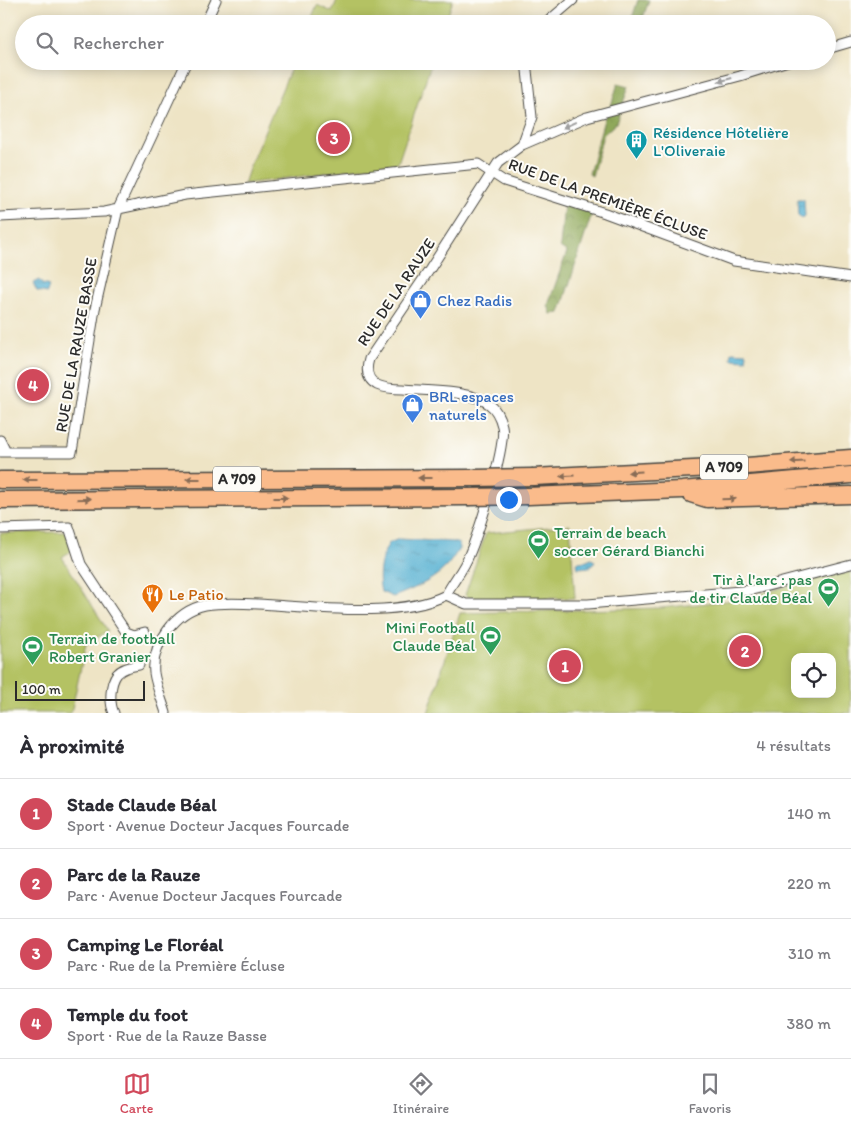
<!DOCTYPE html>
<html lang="fr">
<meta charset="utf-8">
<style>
body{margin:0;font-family:Itim,sans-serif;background:#f2f2f3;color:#2b2b33}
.controls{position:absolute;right:15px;bottom:15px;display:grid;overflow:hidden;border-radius:10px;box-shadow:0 2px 12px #0003}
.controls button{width:45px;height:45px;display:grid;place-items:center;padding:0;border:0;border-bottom:1px solid #e1e1e2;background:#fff;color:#2b2b33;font:25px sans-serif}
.scale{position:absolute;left:15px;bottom:12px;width:130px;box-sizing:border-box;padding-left:5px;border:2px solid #2b2b2b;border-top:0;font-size:14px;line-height:18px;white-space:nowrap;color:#2b2b2b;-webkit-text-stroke:4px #fdfcf7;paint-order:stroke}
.you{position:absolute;left:508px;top:499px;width:18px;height:18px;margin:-12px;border:4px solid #fff;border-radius:50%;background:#1a73e8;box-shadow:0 0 0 8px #1a73e833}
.badge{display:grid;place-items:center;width:32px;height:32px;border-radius:50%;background:#d1495b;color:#fff;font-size:16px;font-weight:700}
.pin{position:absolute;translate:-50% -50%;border:2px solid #fff;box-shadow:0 1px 5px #0006}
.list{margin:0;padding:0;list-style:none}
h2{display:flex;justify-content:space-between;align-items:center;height:65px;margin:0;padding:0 20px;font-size:21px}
h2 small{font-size:16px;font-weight:400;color:#7c7c81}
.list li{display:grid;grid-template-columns:32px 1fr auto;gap:15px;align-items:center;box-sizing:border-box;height:70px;padding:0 20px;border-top:1px solid #e1e1e2}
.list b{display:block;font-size:19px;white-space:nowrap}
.list p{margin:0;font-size:16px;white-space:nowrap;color:#7c7c81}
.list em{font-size:16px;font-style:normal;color:#7c7c81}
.icon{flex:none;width:28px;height:28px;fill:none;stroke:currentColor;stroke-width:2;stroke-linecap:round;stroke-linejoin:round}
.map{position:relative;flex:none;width:851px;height:713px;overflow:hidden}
.search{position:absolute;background:#fff;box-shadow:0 2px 12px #0003;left:15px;right:15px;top:15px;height:55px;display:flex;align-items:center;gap:12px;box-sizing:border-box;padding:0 18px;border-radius:28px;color:#7c7c81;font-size:19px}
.sheet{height:345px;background:#fff}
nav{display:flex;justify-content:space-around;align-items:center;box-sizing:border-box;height:70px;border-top:1px solid #e1e1e2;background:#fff;font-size:14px;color:#7c7c81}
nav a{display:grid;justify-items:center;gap:2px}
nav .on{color:#d1495b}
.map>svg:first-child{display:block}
</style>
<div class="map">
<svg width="851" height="713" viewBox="0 0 851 713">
<defs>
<pattern id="forest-crowns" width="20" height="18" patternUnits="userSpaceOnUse" patternTransform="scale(1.25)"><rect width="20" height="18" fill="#8fa85a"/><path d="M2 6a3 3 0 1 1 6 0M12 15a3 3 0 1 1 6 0" fill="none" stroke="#75894b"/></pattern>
<pattern id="water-ripples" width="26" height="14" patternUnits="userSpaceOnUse" patternTransform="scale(1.25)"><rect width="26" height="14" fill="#54b0d2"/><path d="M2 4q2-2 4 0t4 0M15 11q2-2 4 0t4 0" fill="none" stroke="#468fab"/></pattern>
</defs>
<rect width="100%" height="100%" fill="#fdfcf7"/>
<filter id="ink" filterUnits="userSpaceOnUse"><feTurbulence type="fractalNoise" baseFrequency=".02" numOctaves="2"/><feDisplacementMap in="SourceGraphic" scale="10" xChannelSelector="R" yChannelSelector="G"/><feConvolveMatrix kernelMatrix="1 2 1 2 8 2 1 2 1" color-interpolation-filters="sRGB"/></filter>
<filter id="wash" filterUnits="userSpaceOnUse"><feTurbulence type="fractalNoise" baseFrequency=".0096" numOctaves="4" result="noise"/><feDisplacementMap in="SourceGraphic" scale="20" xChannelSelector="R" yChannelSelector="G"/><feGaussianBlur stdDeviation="1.12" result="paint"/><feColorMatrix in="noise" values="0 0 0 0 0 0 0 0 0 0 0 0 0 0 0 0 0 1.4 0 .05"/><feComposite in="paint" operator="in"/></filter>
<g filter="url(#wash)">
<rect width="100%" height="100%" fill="#eee4c5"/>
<path fill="url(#forest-crowns)" stroke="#5d6a42" d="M638,0H649L641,24H630Z
M618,83L629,86L616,123L603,135L592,176L589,174L605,116L611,106Z
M564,204L592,213L560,313L551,314L548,305L567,252L560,247Z"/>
<path fill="#b4c264" stroke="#707648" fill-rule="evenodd" d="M337,0H453L445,24H309L317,5L332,12Z
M294,61H432L398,163L244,184L251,163Z
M570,525L575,598L474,600L465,595L486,533Z
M66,532L72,550L62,557L108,631L86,644L71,713H0V533Z
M849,572L851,573V713H428L460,613L661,608L744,599L809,580ZM795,657H832V694H795Z"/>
<path fill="url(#water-ripples)" stroke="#406e7e" d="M797,199H804L805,216L803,218L798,216Z
M39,280L42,284L49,286L47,293L37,291L33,283Z
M732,352L747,353L746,360L731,359Z
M399,539L454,542L459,544V549C455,555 450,563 445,568C431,582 411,590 393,597L381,592C377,575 380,558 389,543Z
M591,559L595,561L591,567L578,568L577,562L587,561Z"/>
</g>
<g filter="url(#ink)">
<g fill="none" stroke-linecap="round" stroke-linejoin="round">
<defs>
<path id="street" d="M205,24L216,0
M545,24L573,0
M827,49L851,42
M522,145L587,117L740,76L788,61
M0,217L104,212L185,195L478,164L504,181L605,213L734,261L851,278
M0,440L6,452H0
M6,452H72L95,309L118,209L187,61
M0,529L69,527L81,564L126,632L134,635L145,632
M446,595C453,581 464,569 469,555C478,534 507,445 502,426C500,418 496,409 489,404C470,390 427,391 403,389C395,389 384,388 377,385C366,379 366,369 369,359L430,269L498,163L522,145L532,117L526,61
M446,595L466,604H588L752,590L851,564
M114,713C109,703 110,683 117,674C122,668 132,666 139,665
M166,713C162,700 156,686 154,673C151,644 176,611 205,605C222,602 241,603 258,604C312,607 399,619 446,595"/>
<path id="highway" d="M533,477L733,467L851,458
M0,480L474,478
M691,494L707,499L851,495
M528,496L682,490L851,475
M0,500L468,497"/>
</defs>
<use href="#street" stroke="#484742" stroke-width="11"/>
<use href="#highway" stroke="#484742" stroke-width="19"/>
<use href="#street" stroke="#fff" stroke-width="9"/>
<use href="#highway" stroke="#fabb8b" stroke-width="16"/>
<defs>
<path id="highway-bridge" d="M474,478L533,477
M468,497L528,496"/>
</defs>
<use href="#highway-bridge" stroke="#484742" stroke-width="19" stroke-linecap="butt"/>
<use href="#highway-bridge" stroke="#fabb8b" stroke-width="16"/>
</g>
<defs><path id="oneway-solid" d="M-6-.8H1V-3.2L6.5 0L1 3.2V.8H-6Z" transform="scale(1.25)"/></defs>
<g fill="#a0a0a0">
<use href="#oneway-solid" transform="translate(725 80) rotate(165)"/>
<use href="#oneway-solid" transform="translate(569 125) rotate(156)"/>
</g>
<g fill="#886c56">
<use href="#oneway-solid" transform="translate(797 462) rotate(176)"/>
<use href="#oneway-solid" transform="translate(635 472) rotate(177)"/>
<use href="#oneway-solid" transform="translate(567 476) rotate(177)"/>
<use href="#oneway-solid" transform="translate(425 478) rotate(180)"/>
<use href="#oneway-solid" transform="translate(193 479) rotate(180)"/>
<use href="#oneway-solid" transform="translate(30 480) rotate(180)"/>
<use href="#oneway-solid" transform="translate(281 498)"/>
<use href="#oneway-solid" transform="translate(84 499) rotate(-1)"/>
<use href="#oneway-solid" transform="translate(729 499) rotate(-1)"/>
</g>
</g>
<defs>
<symbol id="building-pin" viewBox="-11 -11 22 30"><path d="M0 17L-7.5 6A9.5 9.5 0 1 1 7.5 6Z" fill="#0f9aa8" stroke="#fdfcf7"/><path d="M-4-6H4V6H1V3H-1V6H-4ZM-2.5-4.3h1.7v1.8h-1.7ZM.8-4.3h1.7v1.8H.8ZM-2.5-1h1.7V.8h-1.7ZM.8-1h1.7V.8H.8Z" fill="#fff"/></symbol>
<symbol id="shop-pin" viewBox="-11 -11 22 30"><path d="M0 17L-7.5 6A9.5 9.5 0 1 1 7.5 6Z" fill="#3f7fe0" stroke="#fdfcf7"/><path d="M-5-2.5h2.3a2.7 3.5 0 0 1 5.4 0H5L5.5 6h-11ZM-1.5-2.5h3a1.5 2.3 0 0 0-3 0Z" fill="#fff"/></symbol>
<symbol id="stadium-pin" viewBox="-11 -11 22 30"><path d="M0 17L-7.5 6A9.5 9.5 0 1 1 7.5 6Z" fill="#2e9e5b" stroke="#fdfcf7"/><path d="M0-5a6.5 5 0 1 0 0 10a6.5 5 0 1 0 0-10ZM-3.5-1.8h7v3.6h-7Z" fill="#fff"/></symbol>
<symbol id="restaurant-pin" viewBox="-11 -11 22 30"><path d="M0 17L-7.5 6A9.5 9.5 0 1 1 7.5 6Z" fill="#e8710a" stroke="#fdfcf7"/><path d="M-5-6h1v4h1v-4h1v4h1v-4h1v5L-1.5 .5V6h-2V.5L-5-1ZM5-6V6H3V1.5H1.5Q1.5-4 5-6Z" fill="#fff"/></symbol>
</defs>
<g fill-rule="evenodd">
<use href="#building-pin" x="624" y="128" width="25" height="34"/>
<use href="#shop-pin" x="408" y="288" width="25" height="34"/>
<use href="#shop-pin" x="400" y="392" width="25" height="34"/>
<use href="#stadium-pin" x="526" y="528" width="25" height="34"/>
<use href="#stadium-pin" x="816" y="576" width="25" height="34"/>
<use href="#restaurant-pin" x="140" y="582" width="25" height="34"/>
<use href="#stadium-pin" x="478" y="624" width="25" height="34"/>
<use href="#stadium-pin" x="20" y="634" width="25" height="34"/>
</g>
<g text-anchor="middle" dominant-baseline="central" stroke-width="4" stroke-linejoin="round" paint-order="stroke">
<g fill="#fdfcf7" stroke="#6a6a68" stroke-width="1">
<rect x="700" y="454.5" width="48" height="25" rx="4"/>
<rect x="213" y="466.5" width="48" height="25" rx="4"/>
</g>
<g font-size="15" font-weight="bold" fill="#2b2b2b">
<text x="724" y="467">A 709</text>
<text x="237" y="479">A 709</text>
</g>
<g font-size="16" fill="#0d838f" stroke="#fdfcf7" text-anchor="start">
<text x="653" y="132">Résidence Hôtelière<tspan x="653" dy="18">L'Oliveraie</tspan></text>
</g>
<g font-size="16" fill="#2b2b2b" stroke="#fdfcf7">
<text transform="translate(608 199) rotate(20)">RUE DE LA PREMIÈRE ÉCLUSE</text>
<text transform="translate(396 292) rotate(-56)">RUE DE LA RAUZE</text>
<text transform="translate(76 345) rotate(-80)">RUE DE LA RAUZE BASSE</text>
</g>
<g font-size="16" fill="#366cbe" stroke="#fdfcf7" text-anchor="start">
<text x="437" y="300">Chez Radis</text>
<text x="429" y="396">BRL espaces<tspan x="429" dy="18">naturels</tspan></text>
</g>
<g font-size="16" fill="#27864d" stroke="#fdfcf7" text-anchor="start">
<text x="554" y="532">Terrain de beach<tspan x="554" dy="18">soccer Gérard Bianchi</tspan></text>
<text x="812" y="579" text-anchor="end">Tir à l'arc : pas<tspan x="812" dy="18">de tir Claude Béal</tspan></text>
<text x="475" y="627" text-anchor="end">Mini Football<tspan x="475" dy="18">Claude Béal</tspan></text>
<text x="49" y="638">Terrain de football<tspan x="49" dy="18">Robert Granier</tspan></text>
</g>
<g font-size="16" fill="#c56008" stroke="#fdfcf7" text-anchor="start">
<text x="169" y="594">Le Patio</text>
</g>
</g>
</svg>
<div class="controls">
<button><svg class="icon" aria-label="locate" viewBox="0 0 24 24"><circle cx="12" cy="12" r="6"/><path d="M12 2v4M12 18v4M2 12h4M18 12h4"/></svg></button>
</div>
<div class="scale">100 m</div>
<div class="you"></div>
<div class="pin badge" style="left:565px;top:666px">1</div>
<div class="pin badge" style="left:745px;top:651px">2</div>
<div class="pin badge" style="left:334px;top:138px">3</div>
<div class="pin badge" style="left:33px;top:385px">4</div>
<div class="search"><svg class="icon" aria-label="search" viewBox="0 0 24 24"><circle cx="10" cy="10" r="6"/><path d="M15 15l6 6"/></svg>Rechercher</div>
</div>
<section class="sheet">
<h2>À proximité<small>4 résultats</small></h2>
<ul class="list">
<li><span class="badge">1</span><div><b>Stade Claude Béal</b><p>Sport · Avenue Docteur Jacques Fourcade</p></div><em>140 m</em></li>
<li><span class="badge">2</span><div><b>Parc de la Rauze</b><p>Parc · Avenue Docteur Jacques Fourcade</p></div><em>220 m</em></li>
<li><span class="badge">3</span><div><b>Camping Le Floréal</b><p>Parc · Rue de la Première Écluse</p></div><em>310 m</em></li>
<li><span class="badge">4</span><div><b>Temple du foot</b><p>Sport · Rue de la Rauze Basse</p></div><em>380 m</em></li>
</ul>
</section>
<nav>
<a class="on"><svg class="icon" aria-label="map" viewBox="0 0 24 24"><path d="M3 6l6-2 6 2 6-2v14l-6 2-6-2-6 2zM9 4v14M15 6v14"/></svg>Carte</a>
<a><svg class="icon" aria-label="directions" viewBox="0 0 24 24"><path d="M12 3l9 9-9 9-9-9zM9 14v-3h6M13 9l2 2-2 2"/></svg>Itinéraire</a>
<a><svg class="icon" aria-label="saved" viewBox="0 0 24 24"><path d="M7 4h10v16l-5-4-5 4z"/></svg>Favoris</a>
</nav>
